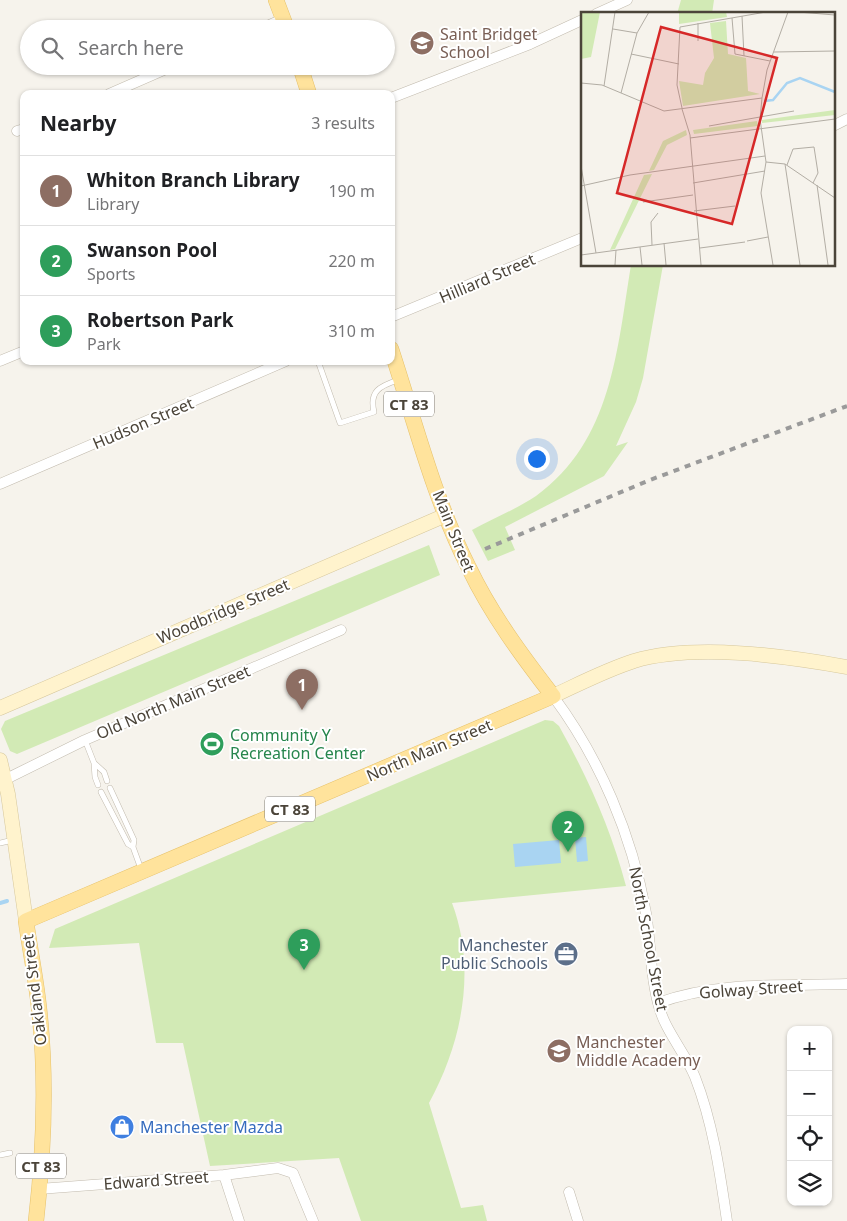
<!DOCTYPE html>
<meta charset="utf-8">
<style>
body{margin:0;font-family:"Noto Sans",sans-serif;background:#f6f6f6;color:#202124}
.controls{position:absolute;right:15px;bottom:15px;display:grid;overflow:hidden;border-radius:10px;box-shadow:0 1px 4px #0004}
.controls button{width:45px;height:45px;display:grid;place-items:center;padding:0;border:0;border-bottom:1px solid #e0e0e0;background:#fff;color:#202124;font:25px sans-serif}
.you{position:absolute;left:536px;top:458px;width:18px;height:18px;margin:-12px;border:4px solid #fff;border-radius:50%;background:#1a73e8;box-shadow:0 0 0 8px #1a73e833}
.badge{display:grid;place-items:center;width:32px;height:32px;border-radius:50%;background:#0b8043;color:#fff;font-size:16px;font-weight:700}
.pin{position:absolute;translate:-50% -41px;filter:drop-shadow(0 1px 2px #0008)}
.pin::after{content:'';position:absolute;top:26px;width:18px;height:15px;background:inherit;clip-path:polygon(0 0,100% 0,50% 100%)}
.list{margin:0;padding:0;list-style:none}
h2{display:flex;justify-content:space-between;align-items:center;height:65px;margin:0;padding:0 20px;font-size:21px}
h2 small{font-size:16px;font-weight:400;color:#757577}
.list li{display:grid;grid-template-columns:32px 1fr auto;gap:15px;align-items:center;box-sizing:border-box;height:70px;padding:0 20px;border-top:1px solid #e0e0e0}
.list b{display:block;font-size:19px;white-space:nowrap}
.list p{margin:0;font-size:16px;white-space:nowrap;color:#757577}
.list em{font-size:16px;font-style:normal;color:#757577}
.icon{flex:none;width:28px;height:28px;fill:none;stroke:currentColor;stroke-width:2;stroke-linecap:round;stroke-linejoin:round}
.map{position:relative;flex:none;width:847px;height:1221px;overflow:hidden}
.search{position:absolute;background:#fff;box-shadow:0 1px 4px #0004;left:20px;top:20px;width:375px;height:55px;display:flex;align-items:center;gap:12px;box-sizing:border-box;padding:0 18px;border-radius:28px;color:#757577;font-size:19px}
.panel{position:absolute;background:#fff;box-shadow:0 1px 4px #0004;left:20px;top:90px;width:375px;height:275px;border-radius:10px}
.map>svg:first-child{display:block}
</style>
<div class="map">
<svg width="847" height="1221" viewBox="0 0 847 1221">
<rect width="100%" height="100%" fill="#f6f3ec"/>
<path fill="#d2eab5" d="M681,0H714L712,14H677Z
M631,265H663L643,378L636,402L616,446L628,442L604,476L505,527L515,550L488,561L472,530C493,519 516,509 536,496C612,441 617,350 631,265Z
M429,545L440,575L17,754L10,751L1,729L5,721Z
M545,720L553,721L559,726C588,778 611,829 626,886L452,903C477,969 462,1043 429,1103L461,1208L483,1205L487,1221H361L339,1158L210,1166L183,1043H156L139,943L49,948L55,929Z"/>
<path fill="#a9d4f2" d="M586,837L588,861L577,862L575,838Z
M559,840L561,863L515,867L513,844Z"/>
<g fill="none" stroke-linecap="round" stroke-linejoin="round">
<path stroke="#a9d4f2" stroke-width="4" d="M0,903L7,901"/>
<defs>
<path id="lane" d="M318,361L340,423L374,412C369,391 380,386 398,380
M85,740L94,763L95,777L98,785
M94,763L104,772L107,781
M110,788L134,840L133,847L141,869
M101,792L128,844L133,847
M0,843L13,840
M0,1155L10,1153"/>
<path id="street" d="M596,14L627,0
M260,29L283,19
M109,94L173,66
M391,98L530,44L582,20
M833,126L847,119
M17,131L24,129
M391,317L582,238
M0,361L24,351
M0,484L286,361
M553,696C600,759 632,835 646,913C651,943 650,974 658,1003C664,1030 685,1052 695,1077C713,1123 720,1173 727,1221
M0,782L85,740L341,630
M658,1003C717,981 784,986 847,984
M224,1175L239,1221
M39,1189L224,1175L278,1168L293,1173L313,1221
M569,1192L578,1221"/>
<path id="secondary" d="M553,696C579,684 606,670 634,661C695,643 785,656 847,667
M0,708L446,515
M0,760L8,794L26,921"/>
<path id="primary" d="M276,0L287,29
M300,66L309,94
M36,1221C44,1151 47,1078 39,1008C36,979 30,950 26,921L553,696C522,656 491,614 469,568C434,499 415,422 391,349"/>
</defs>
<use href="#lane" stroke="#c2bbae" stroke-width="6"/>
<use href="#street" stroke="#c2bbae" stroke-width="11"/>
<use href="#secondary" stroke="#d6c79b" stroke-width="15"/>
<use href="#primary" stroke="#e6c16a" stroke-width="16"/>
<use href="#lane" stroke="#fff" stroke-width="5"/>
<use href="#street" stroke="#fff" stroke-width="10"/>
<use href="#secondary" stroke="#fff3cd" stroke-width="14"/>
<use href="#primary" stroke="#ffe39c" stroke-width="15"/>
<path stroke="#9a9a9a" stroke-width="4" stroke-dasharray="6 6" stroke-linecap="butt" d="M485,549L650,480L847,406"/>
</g>
<defs>
<symbol id="school-disc" viewBox="-11 -11 22 22"><circle r="9.5" fill="#8d6e63" stroke="#fff"/><path d="M0-5L7-2L0 1L-7-2ZM-4 1L0 2.5L4 1V4Q0 6-4 4Z" fill="#fff"/></symbol>
<symbol id="stadium-disc" viewBox="-11 -11 22 22"><circle r="9.5" fill="#2e9e5b" stroke="#fff"/><path d="M0-5a6.5 5 0 1 0 0 10a6.5 5 0 1 0 0-10ZM-3.5-1.8h7v3.6h-7Z" fill="#fff"/></symbol>
<symbol id="office-disc" viewBox="-11 -11 22 22"><circle r="9.5" fill="#5c6f8a" stroke="#fff"/><path d="M-6-3h4V-5.5h4V-3h4V5H-6ZM-1-4.5V-3h2v-1.5ZM-6 0V1H6V0Z" fill="#fff"/></symbol>
<symbol id="shop-disc" viewBox="-11 -11 22 22"><circle r="9.5" fill="#3f7fe0" stroke="#fff"/><path d="M-5-2.5h2.3a2.7 3.5 0 0 1 5.4 0H5L5.5 6h-11ZM-1.5-2.5h3a1.5 2.3 0 0 0-3 0Z" fill="#fff"/></symbol>
</defs>
<g fill-rule="evenodd">
<use href="#school-disc" x="408" y="29" width="28" height="28"/>
<use href="#stadium-disc" x="198" y="730" width="28" height="28"/>
<use href="#office-disc" x="552" y="940" width="28" height="28"/>
<use href="#school-disc" x="545" y="1037" width="28" height="28"/>
<use href="#shop-disc" x="108" y="1113" width="28" height="28"/>
</g>
<g text-anchor="middle" dominant-baseline="central" stroke-width="4" stroke-linejoin="round" paint-order="stroke">
<g fill="#fff" stroke="#817c74" stroke-width="1">
<rect x="384" y="391.5" width="50" height="25" rx="4"/>
<rect x="265" y="796.5" width="50" height="25" rx="4"/>
<rect x="16" y="1153.5" width="50" height="25" rx="4"/>
</g>
<g font-size="15" font-weight="bold" fill="#4b4439">
<text x="409" y="404">CT 83</text>
<text x="290" y="809">CT 83</text>
<text x="41" y="1166">CT 83</text>
</g>
<g font-size="16" fill="#785e54" stroke="#fff" text-anchor="start">
<text x="440" y="34">Saint Bridget<tspan x="440" dy="18">School</tspan></text>
<text x="576" y="1042">Manchester<tspan x="576" dy="18">Middle Academy</tspan></text>
</g>
<g font-size="16" fill="#4b4439" stroke="#fff">
<text transform="translate(487 278) rotate(-23)">Hilliard Street</text>
<text transform="translate(143 423) rotate(-23)">Hudson Street</text>
<text transform="translate(454 531) rotate(68)">Main Street</text>
<text transform="translate(223 611) rotate(-23)">Woodbridge Street</text>
<text transform="translate(173 702) rotate(-23)">Old North Main Street</text>
<text transform="translate(429 750) rotate(-23)">North Main Street</text>
<text transform="translate(649 939) rotate(79)">North School Street</text>
<text transform="translate(751 989) rotate(-4)">Golway Street</text>
<text transform="translate(34 990) rotate(-97)">Oakland Street</text>
<text transform="translate(156 1180) rotate(-4)">Edward Street</text>
</g>
<g font-size="16" fill="#27864d" stroke="#fff" text-anchor="start">
<text x="230" y="735">Community Y<tspan x="230" dy="18">Recreation Center</tspan></text>
</g>
<g font-size="16" fill="#4e5e75" stroke="#fff" text-anchor="end">
<text x="548" y="945">Manchester<tspan x="548" dy="18">Public Schools</tspan></text>
</g>
<g font-size="16" fill="#366cbe" stroke="#fff" text-anchor="start">
<text x="140" y="1127">Manchester Mazda</text>
</g>
</g>
<g transform="translate(581 12)">
<rect width="254" height="254" fill="#f6f3ec"/>
<path d="M0,0H19L10,45L0,47ZM98,0H145L146,5L98,12ZM145,9L147,42L165,46L167,79L179,82L102,94L98,69L122,73L124,61L133,46L129,11ZM254,98V103L181,111V108ZM176,109L177,114L113,122L112,118ZM105,118L106,123L86,133L73,158L68,159L82,129ZM71,162L34,237L29,238L63,163Z" fill="#d2eab5"/>
<path fill="none" stroke="#a9d4f2" stroke-width="2.5" d="M183,89L192,88L206,71L219,66L254,80"/>
<path fill="none" stroke="#b2ada4" stroke-width="1" d="M217,0L254,3M161,4L163,44M151,6L154,42L189,49M117,11V29M32,17L56,21M193,40L254,39M50,42L98,52M0,71L21,73L83,99L181,86L186,58L207,0M23,74L34,0M40,81L56,21L68,0M181,86L179,107L185,150L180,181L192,253M101,96L96,73L99,15L185,0M101,97L109,123L120,253M128,114L213,99M109,126L254,107M185,150L204,152L254,186M204,152L219,253M206,153L212,137L233,135L237,161L232,171M0,154L15,241M112,171L184,159M236,173L247,253M0,174L49,163L184,144M62,190L112,183M113,199L154,194M166,229L187,225M83,231L85,253M71,233L70,210L77,201M59,235L61,253M119,236L164,230M0,243L117,227M34,253L35,238"/>
<path fill="#d62828" fill-opacity="0.15" stroke="#d62828" stroke-width="2.5" d="M80,15L196,46L151,212L36,181Z"/>
<rect width="254" height="254" fill="none" stroke="#4b4439" stroke-width="2.5"/>
</g>
</svg>
<div class="controls">
<button>+</button>
<button>−</button>
<button><svg class="icon" aria-label="locate" viewBox="0 0 24 24"><circle cx="12" cy="12" r="6"/><path d="M12 2v4M12 18v4M2 12h4M18 12h4"/></svg></button>
<button><svg class="icon" aria-label="layers" viewBox="0 0 24 24"><path d="M12 4l9 5-9 5-9-5zM3 14l9 5 9-5"/></svg></button>
</div>
<div class="you"></div>
<div class="pin badge" style="left:302px;top:710px;background:#8d6e63">1</div>
<div class="pin badge" style="left:568px;top:852px;background:#2e9e5b">2</div>
<div class="pin badge" style="left:304px;top:970px;background:#2e9e5b">3</div>
<div class="search"><svg class="icon" aria-label="search" viewBox="0 0 24 24"><circle cx="10" cy="10" r="6"/><path d="M15 15l6 6"/></svg>Search here</div>
<section class="panel">
<h2>Nearby<small>3 results</small></h2>
<ul class="list">
<li><span class="badge" style="background:#8d6e63">1</span><div><b>Whiton Branch Library</b><p>Library</p></div><em>190 m</em></li>
<li><span class="badge" style="background:#2e9e5b">2</span><div><b>Swanson Pool</b><p>Sports</p></div><em>220 m</em></li>
<li><span class="badge" style="background:#2e9e5b">3</span><div><b>Robertson Park</b><p>Park</p></div><em>310 m</em></li>
</ul>
</section>
</div>
